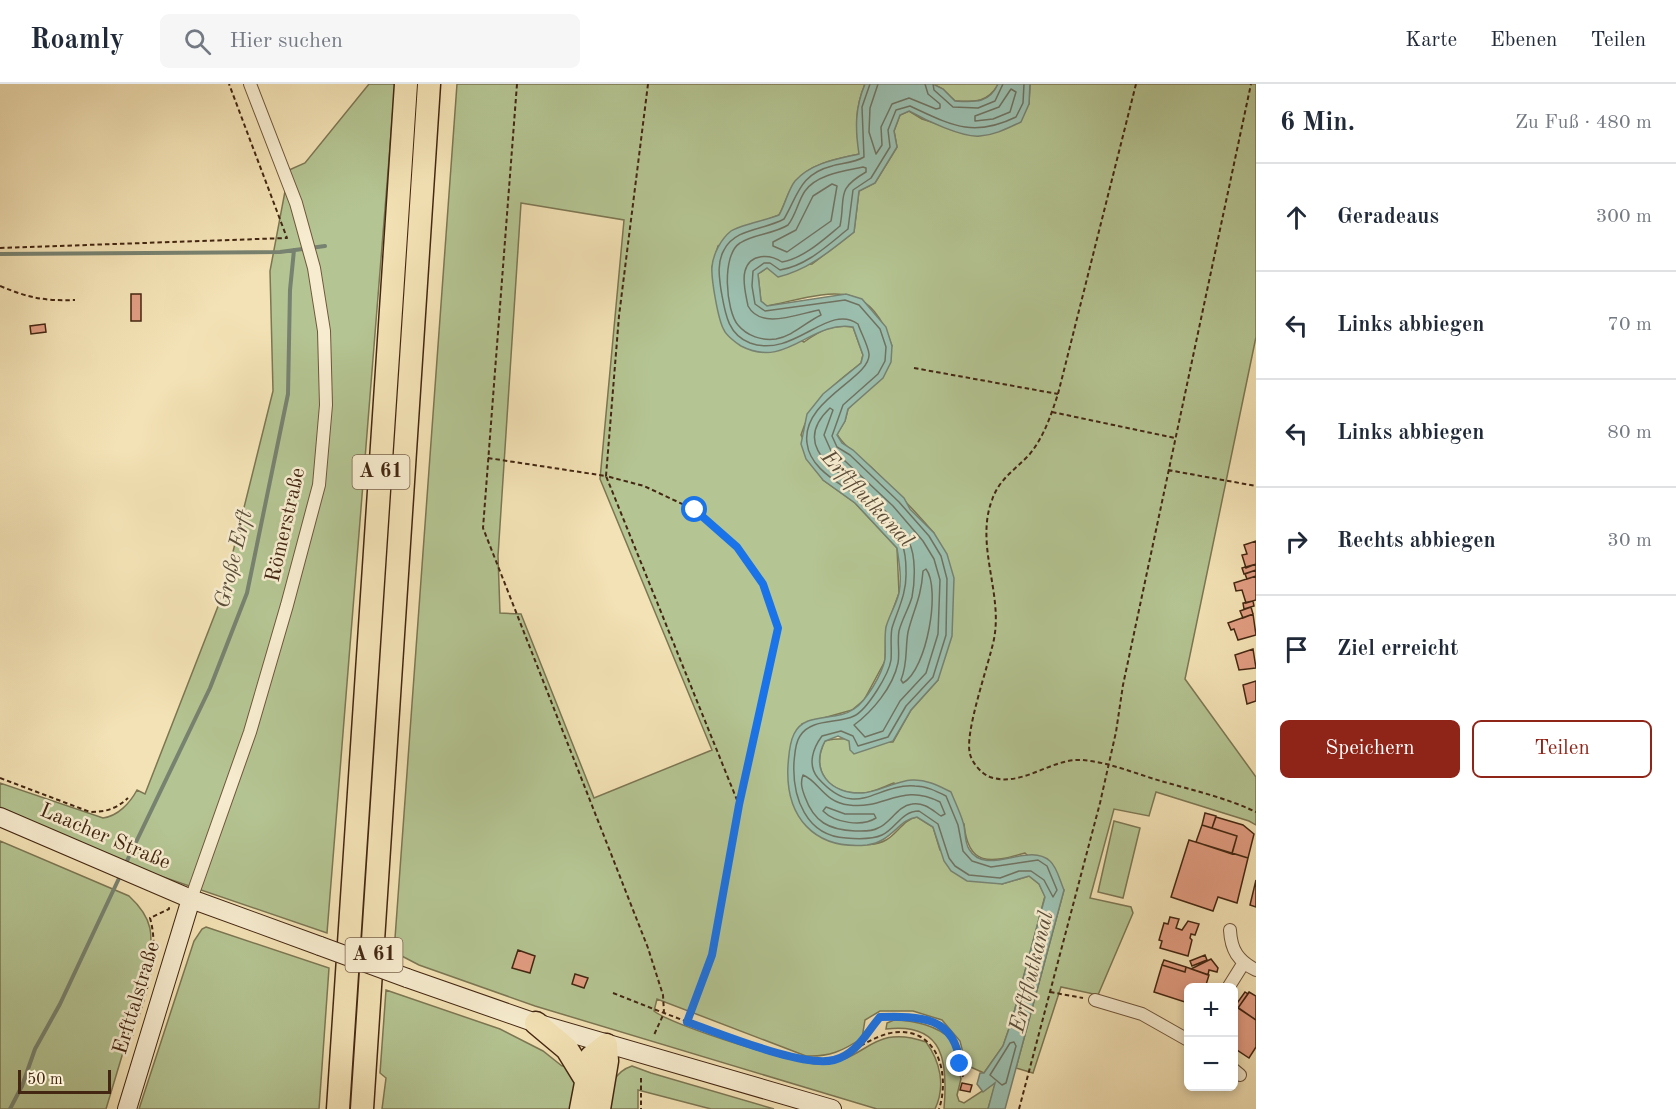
<!DOCTYPE html>
<html lang="de">
<meta charset="utf-8">
<style>
body{margin:0;font-family:"Old Standard TT",serif;background:#f6f6f7;color:#1f2937}
.controls{position:absolute;right:18px;bottom:18px;display:grid;overflow:hidden;border-radius:9px;box-shadow:0 3px 9px #0003}
.controls button{width:54px;height:54px;display:grid;place-items:center;padding:0;border:0;border-bottom:2px solid #e0e1e3;background:#fff;color:#1f2937;font:30px sans-serif}
.scale{position:absolute;left:18px;bottom:15px;width:93px;box-sizing:border-box;padding-left:6px;border:3px solid #442712;border-top:0;font-size:16px;line-height:21px;white-space:nowrap;color:#442712;-webkit-text-stroke:4px #f7eccf;paint-order:stroke}
.stop{position:absolute;width:18px;height:18px;margin:-14px;border:4px solid #1a73e8;border-radius:50%;background:#fff}
.stop.end{background:#1a73e8;border-color:#fff;box-shadow:0 2px 6px #0008}
.list{margin:0;padding:0;list-style:none}
h2{display:flex;justify-content:space-between;align-items:center;height:78px;margin:0;padding:0 24px;font-size:26px}
h2 small{font-size:20px;font-weight:400;color:#747a83}
.list li{display:grid;grid-template-columns:39px 1fr auto;gap:18px;align-items:center;box-sizing:border-box;height:108px;padding:0 24px;border-top:2px solid #e0e1e3}
.list b{display:block;font-size:22px;white-space:nowrap}
.list em{font-size:20px;font-style:normal;color:#747a83}
.actions{display:flex;gap:12px;padding:18px 24px}
.actions a{flex:1;padding:14px 0;border:2px solid #8f2418;border-radius:9px;text-align:center;font-size:21px;color:#8f2418}
.actions .main{background:#8f2418;color:#fff}
.icon{flex:none;width:33px;height:33px;fill:none;stroke:currentColor;stroke-width:2;stroke-linecap:round;stroke-linejoin:round}
.map{position:relative;flex:none;width:1256px;height:1025px;overflow:hidden}
header{display:flex;align-items:center;gap:36px;box-sizing:border-box;height:84px;padding:0 30px;background:#fff;border-bottom:2px solid #e0e1e3}
header strong{font-size:28px}
nav{display:flex;gap:33px;margin-inline-start:auto;font-size:21px}
.search{width:420px;height:54px;background:#f6f6f7;display:flex;align-items:center;gap:15px;box-sizing:border-box;padding:0 21px;border-radius:9px;color:#747a83;font-size:22px}
main{display:flex}
aside{flex:1;background:#fff}
.map>svg:first-child{display:block}
</style>
<header>
<strong>Roamly</strong>
<div class="search"><svg class="icon" aria-label="search" viewBox="0 0 24 24"><circle cx="10" cy="10" r="6"/><path d="M15 15l6 6"/></svg>Hier suchen</div>
<nav><a>Karte</a><a>Ebenen</a><a>Teilen</a></nav>
</header>
<main>
<div class="map">
<svg width="1256" height="1025" viewBox="0 0 1256 1025">
<rect width="100%" height="100%" fill="#f3e2b5"/>
<filter id="stains"><feTurbulence type="fractalNoise" baseFrequency=".00333" numOctaves="4"/><feColorMatrix values="0 0 0 0 .2 0 0 0 0 .09 0 0 0 0 .02 0 0 0 .5 -.17"/></filter>
<radialGradient id="worn" r=".72"><stop offset=".6" stop-color="#630" stop-opacity="0"/><stop offset="1" stop-color="#630" stop-opacity=".3"/></radialGradient>
<path fill="#b4c492" stroke="#7c7652" stroke-width="1.5" fill-rule="evenodd" d="M369,0H395L327,849L128,781L0,723V699L103,734C118,732 130,719 137,706L145,710L222,512L273,307L270,187L289,86L305,79Z
M457,0H865C855,24 855,44 860,70C837,75 811,79 796,97C788,106 785,121 779,131L758,139L718,162L712,183L715,208L804,258C821,246 832,240 853,243L863,271L861,279C833,302 812,315 801,351L823,396L855,419L897,464L899,509L886,545L885,577L864,616L852,626L802,640L842,760C856,760 874,763 886,756C897,750 904,735 917,733L933,743L940,766L1002,800L1029,792L1039,800L1045,812L1012,936L1003,962L984,989L966,981L960,957L942,936L913,927H880L865,936L862,954C843,967 829,973 806,972L657,915L654,927C673,942 800,982 823,980C868,976 872,939 926,958C940,977 946,1002 935,1025H877L535,922L419,881L394,868ZM521,119L624,136L600,395L712,666L594,714L521,530L500,529L498,472Z
M933,0H998V1C987,19 975,18 955,17L943,5Z
M1030,0H1256V253L1185,595L1256,693V741L1249,737L1156,708L1149,732L1114,725L1090,814L1131,823L1133,829L1098,911L1061,903L1033,989L1016,984L1064,806L1025,769C990,779 968,783 964,740L894,699C885,702 872,709 862,709C829,710 810,687 825,657C841,652 873,657 893,658L911,626L938,596L934,449C914,426 893,404 871,383C860,373 844,363 837,350L845,337L848,325L859,313L892,262C869,190 826,210 767,222L761,218L758,190L767,184L812,180L854,148L859,107L875,99L897,63L894,47L900,31L909,27L922,35L978,52L1029,20Z
M1114,737L1140,744L1123,814L1098,808Z
M0,757L129,812C154,835 153,851 149,882L106,1025H0Z
M206,843L329,884L319,1025H139L194,857L202,845Z
M386,906L500,945L543,967L562,982L572,981L578,993L575,1025H382L386,994L380,989Z
M894,936C916,937 936,941 952,956L961,995L957,1011L959,1017L964,1019L996,998L988,1025H944C948,979 945,938 886,945L887,939Z
M632,982L651,989L774,1025H711L638,1006V1025H606C611,1006 611,989 632,982Z"/>
<path fill="#9bbeae" stroke="#788270" stroke-width="1.5" d="M865,0H933L943,5L955,17C974,18 989,20 998,0H1030L1029,20L1021,38C1008,44 995,51 980,52C963,54 925,36 909,27L900,31L894,47L897,63L875,99L859,107L854,148C830,167 808,186 778,193L767,184L758,190L761,217L767,222L846,210L862,215L886,243L892,262L891,278L883,294L848,325L845,337L837,351L842,359L853,366L904,414L910,425L934,449L947,470L954,494L952,552L938,596L911,626L893,657L854,670L850,666L849,657L838,652L825,657C809,686 830,711 863,709C879,708 895,697 912,696C926,695 939,702 951,708C955,718 960,728 963,738C966,747 964,757 969,765C986,794 1028,757 1050,777C1057,783 1060,797 1064,806L1005,1025H988L995,999L983,1008L977,1000L980,989H984L1003,962L1012,936L1045,813L1039,800L1029,792L1002,800L967,797L951,787L944,777L933,743L917,733C899,735 892,758 867,761C814,766 785,733 788,681C789,671 789,660 794,650C805,627 836,638 854,625C867,616 882,590 885,575C886,565 884,554 886,543C889,532 896,521 899,509C902,494 899,478 897,464L855,419L823,396L806,375L801,360L807,330L823,310L861,279L863,271L853,243C810,236 787,286 741,262C736,259 726,251 724,246C718,236 711,194 712,183C713,170 721,155 731,147C740,141 767,136 779,131C785,121 788,106 795,97C811,79 837,75 859,70C855,44 855,24 865,0Z"/>
<g fill="none" stroke-linecap="round" stroke-linejoin="round">
<path stroke="#707260" stroke-width="1.5" d="M870,0L862,23L864,73C854,79 842,79 832,82C800,90 798,111 784,135C765,146 735,144 724,166C717,178 719,192 721,206C725,228 727,250 750,259C794,275 828,218 858,240C861,249 868,261 869,270C871,294 801,316 807,359C810,386 841,399 859,414C873,425 893,444 902,460C905,467 906,480 906,487C907,509 898,525 892,544C890,554 892,566 891,576C889,590 867,626 854,632C838,640 811,634 800,652C795,659 795,669 794,678C792,713 806,752 846,754C857,755 871,756 882,751C896,745 901,727 919,727L938,740L949,774L955,782L969,791L1000,794L1019,787H1031L1044,796L1053,813L1057,806L1047,782L1038,776L991,783L972,777L963,767L958,741L946,712C936,707 926,702 915,702C875,699 857,738 818,694C807,681 813,664 822,652L841,647L853,652L858,662L888,653L906,622L933,593L946,551L947,495L941,472L929,452L899,418L850,371L837,363L832,352L843,321L878,290L885,277L886,263L880,245L859,221L845,216L765,227L755,220L752,202L753,187L764,179H770L780,186C806,182 827,162 848,145L853,106L871,94L890,63L888,46L896,26L910,22C951,41 973,54 1016,33L1023,19L1024,0
M878,0L870,24L869,48L876,70L882,61L881,43L892,20L909,14L936,25L940,24V20L928,10L925,0
M933,0L934,6L953,23L978,24L995,17L1003,0
M1011,5L1016,8L1010,28L993,35L975,37V32L999,23Z
M863,83L866,84V88C835,106 846,112 840,142C823,156 804,174 782,178C770,170 750,169 745,187C742,198 746,211 748,222C761,246 797,230 819,226L821,231C806,238 793,252 776,255C762,257 747,252 738,241C726,227 721,171 740,159C753,150 774,150 788,141C796,131 798,117 805,107C817,90 845,87 863,83Z
M832,100L837,102L831,137L787,168L773,162V158L796,146L813,112Z
M830,324L833,326L824,351L832,369L845,377L893,422L923,457L934,475L940,496L938,550L926,589L900,617L883,647L865,653L854,641C872,628 893,603 898,579C900,569 897,558 899,547C902,535 909,524 912,513C915,498 916,472 909,458C901,440 878,419 863,408C836,386 790,362 830,324Z
M926,485C941,504 927,586 903,599L901,596C908,579 905,565 908,548C914,524 921,515 923,487Z
M803,691C819,697 823,718 849,721C885,726 901,698 940,718L945,730L941,732C932,726 924,718 912,720C897,722 891,739 878,744C871,748 862,747 855,747C829,746 814,738 805,713C802,705 800,699 803,691Z
M826,723L845,730H874L876,734C862,743 835,739 823,727Z
M1014,958L1016,962L1006,999L1002,1001L990,991L1010,959Z"/>
<path stroke="#788270" stroke-width="4" d="M0,170L280,168L325,162
M125,781L210,604L247,509L288,310L290,206L294,166
M10,1025L22,1002L35,965L60,920L121,790"/>
</g>
<path fill="#e29d82" stroke="#442712" stroke-width="1.5" d="M131,210H141V237H131Z
M45,240L46,248L31,250L30,242Z
M1256,457V480L1246,484L1242,471L1247,470L1244,461Z
M1256,480V486L1244,490L1242,484Z
M1256,486V492L1247,495L1245,490Z
M1256,492V516L1246,519L1242,506L1236,507L1234,499Z
M1253,517L1254,522L1244,525L1243,519Z
M1251,523L1253,530L1243,534L1240,527Z
M1253,530L1256,551L1238,556L1234,545L1231,546L1228,539Z
M1253,565L1256,584L1239,586L1235,571Z
M1256,597V617L1247,620L1243,601Z
M1205,729L1216,732L1212,744L1202,741Z
M1216,733L1243,741L1254,750L1248,774L1232,769L1237,752L1212,744Z
M1202,741L1237,752L1232,770L1196,758Z
M1189,756L1248,774L1237,819L1218,813L1213,827L1171,813Z
M1256,796V823L1250,821Z
M1170,833L1179,835L1176,844L1182,846L1188,837L1199,840L1195,851L1191,850L1190,854L1192,856L1188,872L1160,864L1162,857L1159,856L1164,839L1168,840Z
M518,866L535,872L530,889L512,884Z
M1205,871L1207,876L1192,882L1190,877Z
M1211,875L1218,884L1217,888L1209,886L1208,891L1191,885Z
M1164,876L1186,883L1185,888L1162,881Z
M1162,881L1185,888L1186,883L1209,891L1205,904H1188V919L1154,908Z
M575,890L588,894L584,904L572,900Z
M1245,908L1248,910L1238,924L1235,922Z
M1249,908L1256,912V936L1238,924Z
M1236,922L1256,936V963L1249,974L1234,964V926Z
M962,999L972,1001L970,1008L960,1006Z"/>
<g fill="none" stroke-linecap="round" stroke-linejoin="round">
<defs>
<path id="minor" d="M191,815L250,648L287,521L319,401L326,321L324,247L314,184L296,119L250,0
M1230,846C1231,866 1238,877 1256,886
M1228,904L1243,880
M1095,916L1142,930L1188,956
M1234,986L1240,991"/>
<path id="secondary" d="M0,733L191,815L320,862
M407,894L536,939L832,1025
M127,1025L191,815"/>
<path id="motorway" d="M536,939L567,965L586,996
M338,1025L406,0
M362,1025L429,0
M581,1025L591,973L606,961
M599,1025L607,977L606,961"/>
</defs>
<use href="#minor" stroke="#70563b" stroke-width="14"/>
<use href="#secondary" stroke="#442712" stroke-width="20"/>
<use href="#motorway" stroke="#442712" stroke-width="25"/>
<path stroke="#442712" stroke-width="2" stroke-dasharray="4.5 3" stroke-linecap="butt" d="M517,0L483,444L648,864L663,911L664,929L654,951
M648,0L619,232L606,392L644,402L695,426L737,463L763,500L778,544L739,721L712,871L687,938
M1136,0L1058,310C1051,331 1044,353 1029,371C1015,386 999,395 992,416C975,461 1003,509 994,555C989,580 964,649 970,670C972,679 982,690 990,693C1022,704 1051,674 1082,676C1109,678 1136,690 1161,697C1192,706 1227,714 1256,728
M0,164L287,154L229,0
M0,202C29,214 44,217 75,216
M914,284L1058,310
M1052,328L1175,354
M488,374L606,392L739,721
M1168,386L1256,402
M0,694L90,728C106,728 116,725 128,714
M1050,908L1083,914
M613,909C661,928 709,947 759,962C776,967 794,975 812,977C851,982 878,934 919,952C944,965 947,1001 939,1025
M863,959L867,948L880,933C909,932 941,931 957,960C961,968 960,984 963,993
M129,962C141,921 162,877 150,834L169,825V821
M641,994V1025
M1019,1025L1100,719L1116,648L1123,601L1251,0"/>
<use href="#minor" stroke="#f7eccf" stroke-width="12"/>
<use href="#secondary" stroke="#f7eccf" stroke-width="18"/>
<use href="#motorway" stroke="#f3e2b5" stroke-width="22"/>
<defs>
<path id="secondary-bridge" d="M320,862L407,894"/>
</defs>
<use href="#secondary-bridge" stroke="#442712" stroke-width="20" stroke-linecap="butt"/>
<use href="#secondary-bridge" stroke="#f7eccf" stroke-width="18"/>
</g>
<g fill="none" stroke-linecap="round" stroke-linejoin="round">
<path stroke="#1a73e8" stroke-width="8" d="M695,426L737,463L763,500L778,544L739,721L712,871L687,938C720,949 802,984 834,976C857,970 866,949 880,933C920,932 955,932 960,980"/>
</g>
<g text-anchor="middle" dominant-baseline="central" stroke-width="5" stroke-linejoin="round" paint-order="stroke">
<g fill="#f7eccf" stroke="#7a624b" stroke-width="1.5">
<rect x="352.5" y="371" width="57" height="34" rx="4.5"/>
<rect x="345.5" y="854" width="57" height="34" rx="4.5"/>
</g>
<g font-size="20" font-weight="bold" fill="#442712">
<text x="381" y="388">A 61</text>
<text x="374" y="871">A 61</text>
</g>
<g font-size="21" fill="#442712" stroke="#f7eccf">
<text transform="translate(286 441) rotate(-77)">Römerstraße</text>
<text transform="translate(105 753) rotate(23)">Laacher Straße</text>
<text transform="translate(137 914) rotate(-73)">Erfttalstraße</text>
</g>
<g font-size="22" font-style="italic" fill="#5a4d39" stroke="#f7eccf">
<text transform="translate(867 415) rotate(47)">Erftflutkanal</text>
<text transform="translate(234 475) rotate(-76)">Große Erft</text>
<text transform="translate(1032 888) rotate(-76)">Erftflutkanal</text>
</g>
</g>
<rect width="100%" height="100%" filter="url(#stains)"/>
<rect width="100%" height="100%" fill="url(#worn)"/>
</svg>
<div class="controls">
<button>+</button>
<button>−</button>
</div>
<div class="scale">50 m</div>
<div class="stop" style="left:695px;top:426px"></div>
<div class="stop end" style="left:960px;top:980px"></div>
</div>
<aside>
<h2>6 Min.<small>Zu Fuß · 480 m</small></h2>
<ul class="list">
<li><svg class="icon" aria-label="ahead" viewBox="0 0 24 24"><path d="M12 20V5M6 11l6-6 6 6"/></svg><div><b>Geradeaus</b></div><em>300 m</em></li>
<li><svg class="icon" aria-label="left" viewBox="0 0 24 24"><path d="M17 20v-9H6M10 6l-5 5 5 5"/></svg><div><b>Links abbiegen</b></div><em>70 m</em></li>
<li><svg class="icon" aria-label="left" viewBox="0 0 24 24"><path d="M17 20v-9H6M10 6l-5 5 5 5"/></svg><div><b>Links abbiegen</b></div><em>80 m</em></li>
<li><svg class="icon" aria-label="right" viewBox="0 0 24 24"><path d="M7 20v-9h11M14 6l5 5-5 5"/></svg><div><b>Rechts abbiegen</b></div><em>30 m</em></li>
<li><svg class="icon" aria-label="arrive" viewBox="0 0 24 24"><path d="M6 21V4h12l-3 4 3 4H6"/></svg><div><b>Ziel erreicht</b></div></li>
</ul>
<div class="actions"><a class="main">Speichern</a><a>Teilen</a></div>
</aside>
</main>
